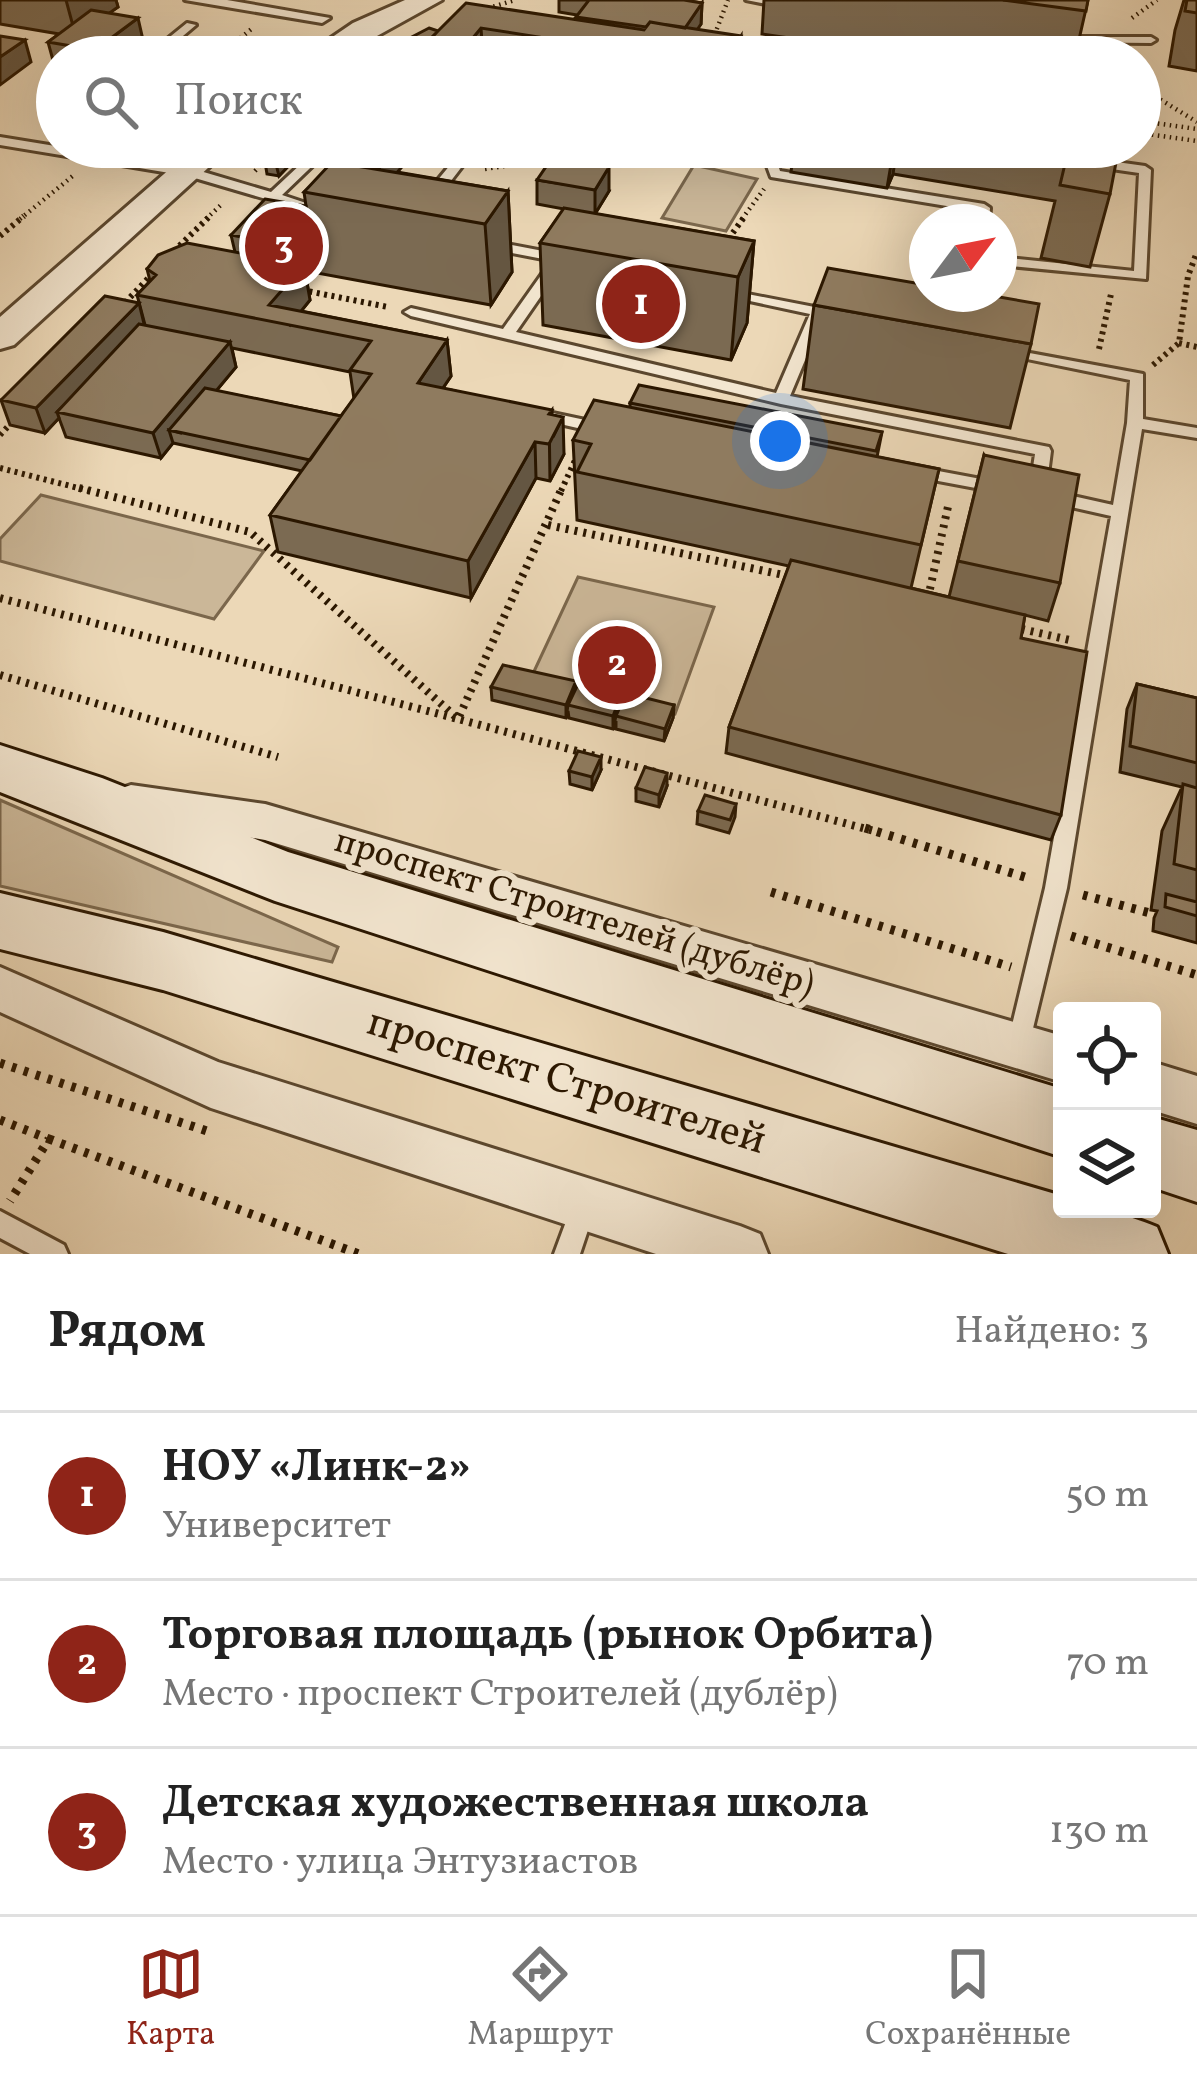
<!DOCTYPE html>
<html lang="ru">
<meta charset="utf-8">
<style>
body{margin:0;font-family:Vollkorn,serif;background:#f6f6f6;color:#222}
.controls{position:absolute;right:36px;bottom:36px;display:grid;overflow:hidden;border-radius:12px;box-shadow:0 12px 48px #0002}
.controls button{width:108px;height:108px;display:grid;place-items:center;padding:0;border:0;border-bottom:3px solid #e0e0e0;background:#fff;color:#222;font:60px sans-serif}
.compass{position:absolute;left:909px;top:204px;width:108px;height:108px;border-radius:50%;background:#fff;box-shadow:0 12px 48px #0002;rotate:58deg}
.you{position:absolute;left:780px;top:441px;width:42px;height:42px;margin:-30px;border:9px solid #fff;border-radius:50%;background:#1a73e8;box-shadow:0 0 0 18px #1a73e833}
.badge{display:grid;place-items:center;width:78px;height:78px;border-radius:50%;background:#8f2418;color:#fff;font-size:39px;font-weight:700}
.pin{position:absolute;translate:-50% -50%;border:6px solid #fff;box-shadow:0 3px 12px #0006}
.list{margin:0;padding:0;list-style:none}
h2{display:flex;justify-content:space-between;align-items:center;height:156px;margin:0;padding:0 48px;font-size:51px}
h2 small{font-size:39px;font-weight:400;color:#767676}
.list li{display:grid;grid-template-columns:78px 1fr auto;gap:36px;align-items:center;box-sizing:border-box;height:168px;padding:0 48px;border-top:3px solid #e0e0e0}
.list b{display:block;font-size:45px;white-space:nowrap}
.list p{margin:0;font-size:39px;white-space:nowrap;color:#767676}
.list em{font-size:39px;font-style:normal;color:#767676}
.icon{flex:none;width:66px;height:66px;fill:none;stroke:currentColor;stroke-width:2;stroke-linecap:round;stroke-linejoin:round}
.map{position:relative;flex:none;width:1197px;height:1254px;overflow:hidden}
.search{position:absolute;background:#fff;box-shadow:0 12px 48px #0002;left:36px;right:36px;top:36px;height:132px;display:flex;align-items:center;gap:30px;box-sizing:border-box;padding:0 42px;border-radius:66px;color:#767676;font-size:45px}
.sheet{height:660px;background:#fff}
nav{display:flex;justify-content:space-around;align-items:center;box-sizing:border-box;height:168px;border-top:3px solid #e0e0e0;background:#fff;font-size:33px;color:#767676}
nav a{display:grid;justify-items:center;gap:6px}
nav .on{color:#8f2418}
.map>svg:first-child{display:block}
</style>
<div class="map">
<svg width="1197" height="1254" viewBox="0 0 1197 1254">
<rect width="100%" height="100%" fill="#ecd8b7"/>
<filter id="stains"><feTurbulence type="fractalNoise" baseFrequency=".00167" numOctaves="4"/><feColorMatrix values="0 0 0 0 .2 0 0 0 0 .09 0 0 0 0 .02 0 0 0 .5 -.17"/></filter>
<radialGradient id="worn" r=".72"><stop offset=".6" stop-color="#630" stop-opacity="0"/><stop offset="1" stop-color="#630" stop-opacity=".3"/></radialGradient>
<path fill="#cbb798" stroke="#7b674c" stroke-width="3" d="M694,165L757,179L726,231L662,218Z
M41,495L264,551L214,619L0,561V539Z
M578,577L714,607L675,714L530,680Z
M0,800L338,947L332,962L0,886Z"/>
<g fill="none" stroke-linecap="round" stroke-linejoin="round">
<defs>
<path id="service" d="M746,0H773L791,5L786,8Z
M187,23L196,25L158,57H145Z
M1057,37H1151L1156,40L1151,43L1053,42L1052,40Z
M0,137L190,168L271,192L319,147H332L282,195L336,213L324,216L188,176L0,145Z
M465,147H477L437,199H427V193Z
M760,147H772L780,171L984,204L990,208L989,222H975L977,211L771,177Z
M1095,159L1145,166L1151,170L1146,279L999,265V257L1134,271L1139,173L1091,166L1089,163Z
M491,241L564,255L571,259L564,263L486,248L484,245Z
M554,263L561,267L516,332L776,393L810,314L722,295V289L840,312V318L823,317L790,396L1049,447L1051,451L1046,490L1113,505L1127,423L1130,380L1003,354V348L1143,374V419L1197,428V438L1142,429L1067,888L1027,1053L1019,1057L1011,1053L1007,1046L1045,888L1111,516L1031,498L1029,494L1035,454L781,404L411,316L404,312L411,308L503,329L549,264Z
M543,411L604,424L612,429L604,434L538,419L535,416Z
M933,470L997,482L1005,487L997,492L933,480L918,483L910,478L912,474Z
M583,1197L592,1200L595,1209L580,1254H554L574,1200Z
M0,1211L64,1245L68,1254H30L0,1238Z"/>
<path id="pedestrian" d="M185,0H227L330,18L322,23Z"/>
<path id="minor" d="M131,785L265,804L1062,1036V1082L265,840L116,814L109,802L116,790Z
M0,967L218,1062L740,1226L760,1234L768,1254H656L211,1108L0,1012Z
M1152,1062L1197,1076V1124L1152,1110Z"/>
<path id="tertiary" d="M405,0H442L339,57H303L353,23Z
M195,147H231L14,345L0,349V317Z"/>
<path id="secondary" d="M0,745L102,778L288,852L1062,1089V1157L275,901L0,792Z
M0,893L163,932L1062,1196V1209C1098,1209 1124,1213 1157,1227L1168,1254H1008L163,990L0,949Z
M1152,1117L1197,1130V1202L1152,1187Z"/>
</defs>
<use href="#service" stroke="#5b472e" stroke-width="6"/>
<use href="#pedestrian" stroke="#5b472e" stroke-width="6"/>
<use href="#minor" stroke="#5b472e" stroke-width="6"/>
<use href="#tertiary" stroke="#5b472e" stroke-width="6"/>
<use href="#secondary" stroke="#2b1700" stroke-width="6"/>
<path stroke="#2b1700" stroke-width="4.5" stroke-dasharray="1.5 4.5" stroke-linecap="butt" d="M482,10L515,0
M1132,18L1157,0
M217,57L254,27
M706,57L728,0
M1140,87L1197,122
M1140,121L1197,129
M1140,133L1197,141
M485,169L632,147
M255,171L279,147
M20,219L74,175
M206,219L223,203
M742,219L764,189"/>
<path stroke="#2b1700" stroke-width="6" stroke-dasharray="3 4.5" stroke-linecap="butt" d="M0,236L24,216
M724,245L745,216
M174,251L210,216
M302,290L388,307
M120,308L155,271
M1179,343L1197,347
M1099,349L1111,294
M1153,365L1179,343L1188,276L1197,252
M0,435L15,419
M0,468L90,491
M561,491L577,456"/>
<path stroke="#2b1700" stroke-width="8" stroke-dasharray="3 6" stroke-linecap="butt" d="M79,488L250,532L458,719L874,831
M548,525L793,577
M0,598L458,719L562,488
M928,598L949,502
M1013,627L1074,641
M0,675L278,757"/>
<path stroke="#2b1700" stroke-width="9" stroke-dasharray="4.5 8" stroke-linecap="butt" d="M865,828L1028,878
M771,892L1011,967
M1083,895L1161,916
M1071,936L1197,975
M0,1063L210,1132
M0,1120L49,1139L10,1201
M49,1139L359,1254"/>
<use href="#service" fill="#f3e6d0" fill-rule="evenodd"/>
<use href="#pedestrian" fill="#f3e6d0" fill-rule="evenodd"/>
<use href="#minor" fill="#f3e6d0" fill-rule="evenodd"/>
<use href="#tertiary" fill="#f3e6d0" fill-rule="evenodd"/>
<use href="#secondary" fill="#f3e6d0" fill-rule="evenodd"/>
</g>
<path fill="#7b6a52" stroke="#2b1700" stroke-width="3" fill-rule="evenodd" d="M0,0H116L118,7L109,13L143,40L121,57H57V65L54,64L48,42L59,34L0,24Z
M559,0H684L702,3L701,24L697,29L740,57H386L409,46L408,39L438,31L576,20L577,15L559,12Z
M764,0H1088L1075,57H919L762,34Z
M1184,0H1197V71L1169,66L1175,30Z
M294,147L296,158L279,176L267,174L265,162Z
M335,147H419L397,172L508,191L512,272L491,305L317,273L313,254L304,265L310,300L301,311L447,340L451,376L443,388L552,415L564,454L550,481L536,478L471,598L278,552L270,515L302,471L173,443L161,458L66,437L59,418L45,433L10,425L1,400L145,325L137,295L150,281L147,269L235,252L231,235L306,206L304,192L337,163ZM232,348L350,372L354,399L341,416L216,391L236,367Z
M794,147H1069L1110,194L1090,267L1041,258L1055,201L893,174L887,188L791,172Z
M537,180L609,191L595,214L754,241L747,323L731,360L543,325L540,243L564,209L537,204Z
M814,305L1031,344L1010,428L803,389Z
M630,403L882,432L877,457L939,469L911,588L949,597L984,455L1060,583L1048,621L1025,615L1021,638L1061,815L1051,840L726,753L729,727L789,566L577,520L573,440L630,408Z
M576,681V688L622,702L674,705L673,718L664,741L616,729V721L613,729L569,718L568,711L566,718L492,700L491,687Z
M1137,684L1197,698V943L1153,931L1154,918L1157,911L1151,910L1162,831L1182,787L1120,772L1127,709Z
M601,770L592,790L570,784L569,771Z
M667,786L659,807L636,801V788Z
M736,804L735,817L729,833L697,824L698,811Z"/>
<path fill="#645642" stroke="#2b1700" stroke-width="3" d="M66,0H116L118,7L76,37Z
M702,3L701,24L685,48L682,32Z
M138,18L143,40L121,57H97L95,50Z
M481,28L483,57H457Z
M741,36L740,57H729V55Z
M25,40L31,62L0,85V57Z
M636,41V57H628V51Z
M294,147L296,158L279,176L276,164Z
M377,147H419L382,190Z
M894,147H897L893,174L887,188Z
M609,167V191L595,214V190Z
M508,191L512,272L491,305L485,224Z
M310,230L313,254L304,265L310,300L290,325L269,305L282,261Z
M754,241L747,323L731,360L738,277Z
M139,303L145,328L57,412L59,418L45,433L36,408Z
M447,340L451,376L422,419L418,383Z
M230,342L236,367L181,433L169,430L173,443L161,458L153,433Z
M552,410L553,437L563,417L564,454L550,481L549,414Z
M535,442L536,478L471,598L468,561Z
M576,681V694L568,705L566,718V705Z
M622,693V705L616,716L613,729V716Z
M674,705L673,718L664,741L665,729Z
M601,757V770L592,790V777Z
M667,773V786L659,807V795Z"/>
<path fill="#8f7b5f" stroke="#2b1700" stroke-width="3" d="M589,0H684L702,3L685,28L650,22L646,27L576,17Z
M1003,0H1088L1086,11Z
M1187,0H1197V13L1185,11Z
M466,3L644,30L650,22L741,36L729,55L636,41L628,51L481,28L457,57H412Z
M91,10L138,18L95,50L48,42Z
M429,28L438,31L425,45L408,39Z
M0,36L25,40L0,57Z
M402,44L421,48L412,57H386Z
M281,147H293L276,164L265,162Z
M1069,147H1119L1110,194L1060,185Z
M552,158L609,167L595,190L537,180Z
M332,162L508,191L485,224L304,192Z
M265,199L306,206L310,230L282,261L250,255L262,241L231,235Z
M564,208L754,241L738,277L540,243Z
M187,243L304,265L269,305L447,340L418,383L552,410L549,414L563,417L549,444L535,442L468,561L270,515L371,374L350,370L371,341L137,295L156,275L147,269L158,255Z
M828,268L927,285V294H982L1039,304L1031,344L814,305Z
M105,296L139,303L36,408L1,400Z
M139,324L230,342L153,433L57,412Z
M639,385L882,432L876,451L630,403Z
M205,388L341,416L310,460L169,430Z
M594,400L939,469L921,545L577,472L591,444L573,440Z
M984,455L1079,475L1060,583L958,561Z
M791,560L1025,615L1021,638L1087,652L1061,815L729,727Z
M503,665L576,681L566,705L491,687Z
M579,682L622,693L613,716L568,705Z
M1137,684L1197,698V763L1130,746Z
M626,693L674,705L665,729L616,716Z
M578,751L601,757L592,777L569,771Z
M645,767L667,773L659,795L636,788Z
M1183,784L1197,788V870L1174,864Z
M705,795L736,804L730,820L698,811Z
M1166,894L1197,902V916L1165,907Z"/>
<g text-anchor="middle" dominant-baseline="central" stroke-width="12" stroke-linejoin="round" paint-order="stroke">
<g font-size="36" fill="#2b1700" stroke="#f3e6d0">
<text transform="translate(574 914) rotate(17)">проспект Строителей (дублёр)</text>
</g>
<g font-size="42" fill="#2b1700" stroke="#f3e6d0">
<text transform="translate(566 1083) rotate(17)">проспект Строителей</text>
</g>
</g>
<rect width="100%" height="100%" filter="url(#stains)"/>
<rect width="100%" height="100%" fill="url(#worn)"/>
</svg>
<div class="controls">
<button><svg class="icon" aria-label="locate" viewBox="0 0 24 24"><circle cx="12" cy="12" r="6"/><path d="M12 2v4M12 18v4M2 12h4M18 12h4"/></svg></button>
<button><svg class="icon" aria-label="layers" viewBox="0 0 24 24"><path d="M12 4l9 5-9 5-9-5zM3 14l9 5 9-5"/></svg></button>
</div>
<svg class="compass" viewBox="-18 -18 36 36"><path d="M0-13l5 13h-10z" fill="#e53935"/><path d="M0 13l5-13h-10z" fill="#767676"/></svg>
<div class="you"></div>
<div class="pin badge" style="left:641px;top:304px">1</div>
<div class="pin badge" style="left:617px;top:665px">2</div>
<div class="pin badge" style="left:284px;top:246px">3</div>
<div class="search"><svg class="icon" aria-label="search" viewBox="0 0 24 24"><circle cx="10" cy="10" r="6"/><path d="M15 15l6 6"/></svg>Поиск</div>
</div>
<section class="sheet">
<h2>Рядом<small>Найдено: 3</small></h2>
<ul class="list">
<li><span class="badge">1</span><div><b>НОУ «Линк-2»</b><p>Университет</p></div><em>50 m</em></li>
<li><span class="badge">2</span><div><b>Торговая площадь (рынок Орбита)</b><p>Место · проспект Строителей (дублёр)</p></div><em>70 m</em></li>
<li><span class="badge">3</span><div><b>Детская художественная школа</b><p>Место · улица Энтузиастов</p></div><em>130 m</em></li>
</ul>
</section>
<nav>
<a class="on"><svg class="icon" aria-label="map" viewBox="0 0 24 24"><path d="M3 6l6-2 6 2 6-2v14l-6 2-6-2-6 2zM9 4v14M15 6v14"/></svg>Карта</a>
<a><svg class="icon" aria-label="directions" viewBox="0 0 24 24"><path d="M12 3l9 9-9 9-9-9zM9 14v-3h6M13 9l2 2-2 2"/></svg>Маршрут</a>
<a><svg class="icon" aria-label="saved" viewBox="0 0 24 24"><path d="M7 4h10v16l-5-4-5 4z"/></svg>Сохранённые</a>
</nav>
